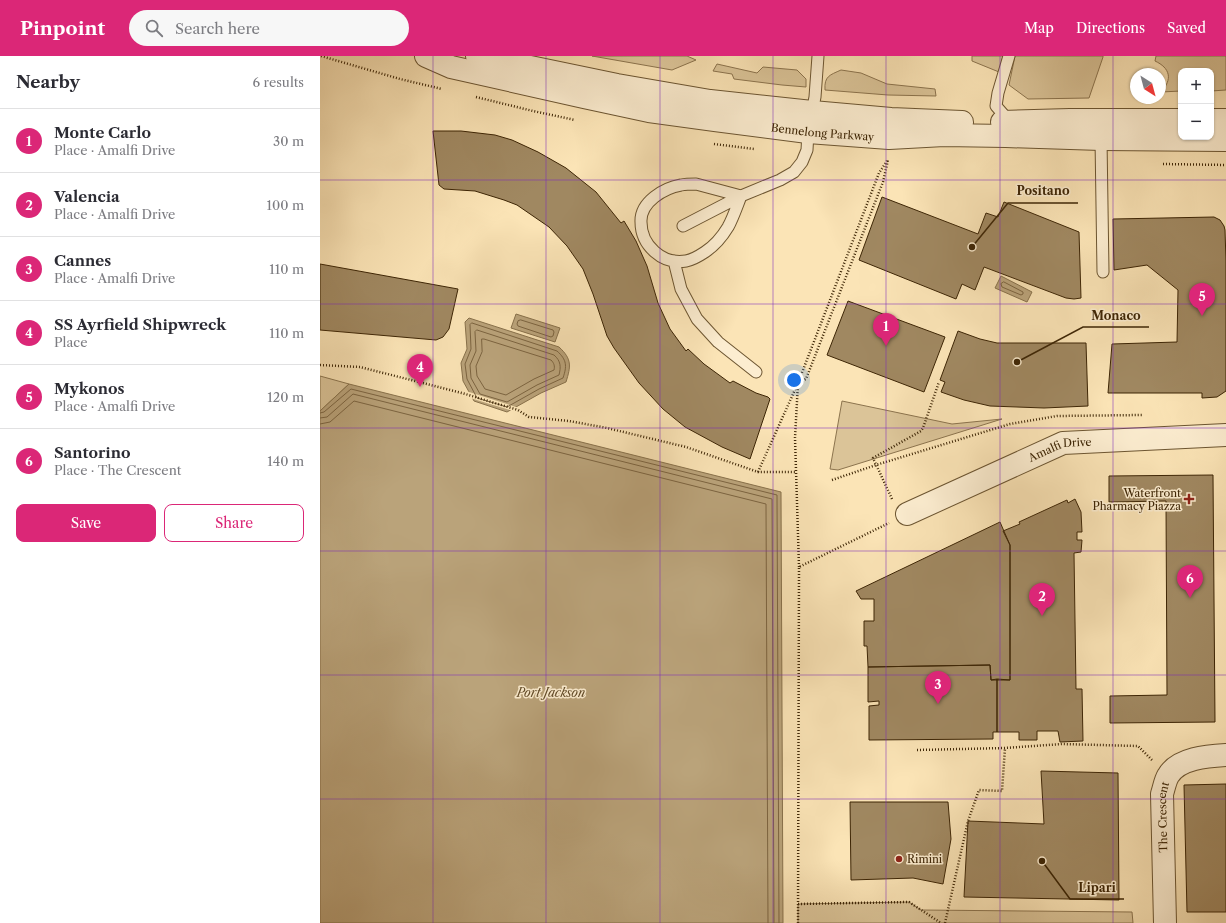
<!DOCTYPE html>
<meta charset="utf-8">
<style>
body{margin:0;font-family:"Libre Caslon Text",serif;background:#f7f7f7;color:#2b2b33}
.controls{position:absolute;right:12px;top:12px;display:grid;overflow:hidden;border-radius:8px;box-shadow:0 1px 3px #0004}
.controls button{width:36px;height:36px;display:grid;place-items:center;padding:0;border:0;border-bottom:1px solid #e1e1e2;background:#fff;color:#2b2b33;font:20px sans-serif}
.compass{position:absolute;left:810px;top:12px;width:36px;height:36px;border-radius:50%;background:#fff;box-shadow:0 1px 3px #0004;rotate:144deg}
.you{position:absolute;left:474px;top:324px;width:14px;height:14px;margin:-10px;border:3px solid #fff;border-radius:50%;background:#1a73e8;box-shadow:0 0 0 6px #1a73e833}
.badge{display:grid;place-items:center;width:26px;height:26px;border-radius:50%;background:#db2777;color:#fff;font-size:13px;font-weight:700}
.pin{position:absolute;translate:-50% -33px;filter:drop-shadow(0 1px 2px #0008)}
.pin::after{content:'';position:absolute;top:21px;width:14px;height:12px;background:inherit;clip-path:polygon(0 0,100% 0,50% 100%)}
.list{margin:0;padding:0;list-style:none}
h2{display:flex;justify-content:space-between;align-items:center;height:52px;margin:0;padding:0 16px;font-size:17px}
h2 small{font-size:13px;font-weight:400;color:#7c7c81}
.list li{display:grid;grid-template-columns:26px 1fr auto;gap:12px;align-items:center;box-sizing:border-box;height:64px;padding:0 16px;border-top:1px solid #e1e1e2}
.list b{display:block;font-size:15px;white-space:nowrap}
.list p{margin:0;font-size:13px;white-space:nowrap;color:#7c7c81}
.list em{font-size:13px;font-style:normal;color:#7c7c81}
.actions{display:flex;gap:8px;padding:12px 16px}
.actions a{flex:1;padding:9px 0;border:1px solid #db2777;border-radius:8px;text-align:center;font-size:14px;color:#db2777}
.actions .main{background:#db2777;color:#fff}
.icon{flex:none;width:22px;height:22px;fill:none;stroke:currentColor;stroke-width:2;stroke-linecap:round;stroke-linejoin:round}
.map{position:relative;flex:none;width:906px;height:867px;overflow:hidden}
header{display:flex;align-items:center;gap:24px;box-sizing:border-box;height:56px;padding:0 20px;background:#db2777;color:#fff}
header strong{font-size:19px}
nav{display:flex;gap:22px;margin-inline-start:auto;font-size:14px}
.search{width:280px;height:36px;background:#f7f7f7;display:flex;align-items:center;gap:10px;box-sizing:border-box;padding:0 14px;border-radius:22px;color:#7c7c81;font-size:15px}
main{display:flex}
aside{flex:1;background:#fff}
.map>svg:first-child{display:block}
</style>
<header>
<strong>Pinpoint</strong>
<div class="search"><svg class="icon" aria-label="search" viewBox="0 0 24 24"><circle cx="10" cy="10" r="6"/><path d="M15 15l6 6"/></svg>Search here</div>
<nav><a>Map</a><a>Directions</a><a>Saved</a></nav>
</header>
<main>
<aside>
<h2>Nearby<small>6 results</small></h2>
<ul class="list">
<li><span class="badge">1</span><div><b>Monte Carlo</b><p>Place · Amalfi Drive</p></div><em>30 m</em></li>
<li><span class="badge">2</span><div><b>Valencia</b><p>Place · Amalfi Drive</p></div><em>100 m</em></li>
<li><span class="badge">3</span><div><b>Cannes</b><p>Place · Amalfi Drive</p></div><em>110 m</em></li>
<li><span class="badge">4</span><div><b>SS Ayrfield Shipwreck</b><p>Place</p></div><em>110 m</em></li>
<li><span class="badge">5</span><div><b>Mykonos</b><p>Place · Amalfi Drive</p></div><em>120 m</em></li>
<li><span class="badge">6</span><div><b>Santorino</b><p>Place · The Crescent</p></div><em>140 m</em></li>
</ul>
<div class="actions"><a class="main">Save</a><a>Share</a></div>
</aside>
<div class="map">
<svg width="906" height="867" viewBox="0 0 906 867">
<rect width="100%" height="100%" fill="#fbe4b6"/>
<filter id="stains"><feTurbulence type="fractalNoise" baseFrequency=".005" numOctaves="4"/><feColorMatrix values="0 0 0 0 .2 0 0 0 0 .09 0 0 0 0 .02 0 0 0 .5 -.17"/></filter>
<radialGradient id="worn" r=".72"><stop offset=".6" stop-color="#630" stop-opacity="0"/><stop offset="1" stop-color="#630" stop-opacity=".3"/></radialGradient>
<path fill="#dbc498" stroke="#8c744e" d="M272,0H367L376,4L352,14Z
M652,0H683L679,16L652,5Z
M695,0H783V1L769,42L708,43L689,29Z
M836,0H906V34L891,35V15H861V35L841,36C853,23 850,12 835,5Z
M397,8L437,17L443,11L477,14L486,23V31L462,29L414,23L412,18L393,15Z
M521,14L541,17L567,28L615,33L616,40L568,39L505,34C504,20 510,19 521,14Z
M0,320L29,328L0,355Z
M522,345L632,368L682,363L518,414L510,413Z
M589,846L601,854L812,856L813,867H478V848Z"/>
<path fill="#baa37a" stroke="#88714b" d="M681,220L712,236L707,246L675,232Z
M196,258L240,272L235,286L191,272Z
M149,262L239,291C252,303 251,310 246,326L221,337L187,356L154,345L143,325L141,307L147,293L145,266Z
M29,328L461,436L463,867H0V355Z"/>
<path fill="#fbe4b6" d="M146,335L199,352L193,355L150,342Z"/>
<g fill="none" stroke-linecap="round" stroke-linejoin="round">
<path stroke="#7c6440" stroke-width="1" d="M684,226L703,236V238L701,239L682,231L681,228Z
M201,264L233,274L234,276L233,280L231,281L198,270L197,268L198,265Z
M152,267L237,295C247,304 247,310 243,322L219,333L187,351L157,342L147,323L145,308L151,293L150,269Z
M157,274L234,299C241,305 241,311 239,319L217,329L187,346L160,338L151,322L150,309L156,295L155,276Z
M162,283H164L231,304C234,307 235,310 234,314L214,323L186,339L165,333L157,320L156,310L162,296Z
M0,357L4,356L31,333L457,439L459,867
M0,362L7,361L33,338L452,443L454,867
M0,368L10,366L34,345L446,448L448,867"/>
</g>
<path fill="#a08861" stroke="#3d2505" d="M113,75H141L175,79L192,84L218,96L246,112L276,136L301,167L304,165L316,185L327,210L338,247L350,273L366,295L368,293L384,308L410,327L413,325L436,337L448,341L450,343L430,403L402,391L365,371L343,353L319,327L294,292L287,280L273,238L263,213L247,190L229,171L197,149L184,144L155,135L124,133L119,129Z
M562,141L658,178L666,157L678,161L684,146L759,176L761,242L754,243L746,242L664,211L655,234L642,228L636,243L539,204Z
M894,161L900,164L904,170L905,174L906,205V335L897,341L882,342V337H788L792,288L857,286L858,234L827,209L794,214L793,163Z
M0,208L138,233L129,273L123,281L116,284L0,274Z
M528,245L625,281L604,336L507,299Z
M638,275L660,283L677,287H766L768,350L724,352L670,350L644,344L621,336L625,326L620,324Z
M893,419L895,666L790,667V640L847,639L846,445L789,446V420Z
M755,443L761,456L762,476H757V484H762L761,496L754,497L756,633H762L763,685L740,686L738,675H717V684H699V676H677V623L690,624V489L683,475L700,468L699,466L747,444L748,447Z
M680,466L690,489V624H671L670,609L548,611L547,590H544V565H554V543H541L536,535Z
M670,609L671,624L677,623V676H673V683L549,684V650L559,649V645L548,646V611Z
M721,715L798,717L799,844L644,841L648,765L724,768Z
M906,728V856H867L864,729Z
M530,746H628L631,783L623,828L593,822L531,824Z"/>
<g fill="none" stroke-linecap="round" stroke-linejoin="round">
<defs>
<path id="service" d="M689,0L678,37L676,50L690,66
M376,128L421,140C417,150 413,162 408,171C402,181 394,190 385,196C379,200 372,204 366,205C342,209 321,189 321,166C320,146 344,132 361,129C366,128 371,128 376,128Z
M363,170L421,140L460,124L474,116L482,106L487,94L488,76L495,41L498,0
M354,205L361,233L377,263L398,286L436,316
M783,216L781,83L784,80"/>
<g id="minor">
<path id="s1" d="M587,458L743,387L906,379"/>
<path id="s2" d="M845,867L842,738C844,732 845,725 848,720C858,702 888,700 906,699"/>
</g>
<g id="tertiary">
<path id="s3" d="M106,0L131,11L264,41L329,55L395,64L488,76L569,82L624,79L686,80L781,83L906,84"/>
<path d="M157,0L297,29L390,45L492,56L571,63L642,66"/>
<path d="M891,64H906"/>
<path d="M682,66L750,64H861"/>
</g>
</defs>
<use href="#service" stroke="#6c5531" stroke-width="13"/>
<use href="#minor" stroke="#6c5531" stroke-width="24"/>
<use href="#tertiary" stroke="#6c5531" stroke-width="24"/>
<path stroke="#3d2505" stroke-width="2.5" stroke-dasharray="1 2" stroke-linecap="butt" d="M1,0L80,23L122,33
M156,41L213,55L255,64
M394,88L434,93
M843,108L906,109
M0,309L40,311L142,337L198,354L209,361L249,365L287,372L366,391L438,416H476
M438,416L478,327L486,323L563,126L568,104
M512,424L556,409L690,368L737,360L822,359
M572,443L553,402L601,375L603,372L619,326
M479,511L475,382L478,327L559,117L567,105
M597,694L685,692L742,688L818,690L832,704
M478,848L589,846L621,867
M478,867L479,511L569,467
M625,867L648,765L659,734L682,735L685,692"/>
<use href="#service" stroke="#fcedd0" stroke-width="11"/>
<use href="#minor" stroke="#fcedd0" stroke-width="22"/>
<use href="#tertiary" stroke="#fcedd0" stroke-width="22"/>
</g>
<path fill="none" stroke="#7b2cbf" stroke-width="1" stroke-opacity="0.55" d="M113,0V867M226,0V867M340,0V867M453,0V867M566,0V867M680,0V867M793,0V867M0,124H906M0,248H906M0,372H906M0,495H906M0,619H906M0,743H906"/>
<g fill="#8f2418" stroke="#fcedd0" stroke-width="1.5">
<path d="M867 437h4v4h4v4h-4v4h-4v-4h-4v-4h4z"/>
<circle cx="579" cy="803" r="4"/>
</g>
<g text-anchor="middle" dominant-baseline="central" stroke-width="3" stroke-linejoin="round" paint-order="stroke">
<g font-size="11" fill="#3d2505" stroke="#fcedd0">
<text stroke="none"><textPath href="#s3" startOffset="405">Bennelong Parkway</textPath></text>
<text stroke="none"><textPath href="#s1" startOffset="167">Amalfi Drive</textPath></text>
<text stroke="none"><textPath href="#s2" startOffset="106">The Crescent</textPath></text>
</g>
<g font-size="11" fill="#3d2505" stroke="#fcedd0" text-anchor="end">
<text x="861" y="437">Waterfront<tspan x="861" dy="13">Pharmacy Piazza</tspan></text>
<text x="587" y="803" text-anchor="start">Rimini</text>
</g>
<g font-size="12" font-style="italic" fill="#624b28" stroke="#fcedd0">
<text x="231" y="636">Port Jackson</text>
</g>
</g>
<path fill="none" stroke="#3d2505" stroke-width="1.5" d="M652 191L688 147H758M697 306L763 271H829M722 805L750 843H804"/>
<g fill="#3d2505" stroke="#fcedd0" stroke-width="1.5">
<circle cx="652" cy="191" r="4"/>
<circle cx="697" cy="306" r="4"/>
<circle cx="722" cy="805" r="4"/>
</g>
<g font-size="12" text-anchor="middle" font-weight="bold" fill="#3d2505" stroke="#fcedd0" stroke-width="3" stroke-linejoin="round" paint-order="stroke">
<text x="723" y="139">Positano</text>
<text x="796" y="264">Monaco</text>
<text x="777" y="836">Lipari</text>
</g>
<rect width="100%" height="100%" filter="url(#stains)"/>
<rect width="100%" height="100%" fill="url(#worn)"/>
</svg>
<div class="controls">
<button>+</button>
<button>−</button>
</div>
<svg class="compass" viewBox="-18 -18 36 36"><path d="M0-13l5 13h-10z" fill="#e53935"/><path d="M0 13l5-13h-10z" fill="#7c7c81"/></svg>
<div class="you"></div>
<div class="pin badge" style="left:566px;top:290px">1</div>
<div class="pin badge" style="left:722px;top:560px">2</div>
<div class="pin badge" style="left:618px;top:648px">3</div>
<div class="pin badge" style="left:100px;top:331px">4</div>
<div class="pin badge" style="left:882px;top:260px">5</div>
<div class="pin badge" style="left:870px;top:542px">6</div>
</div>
</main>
